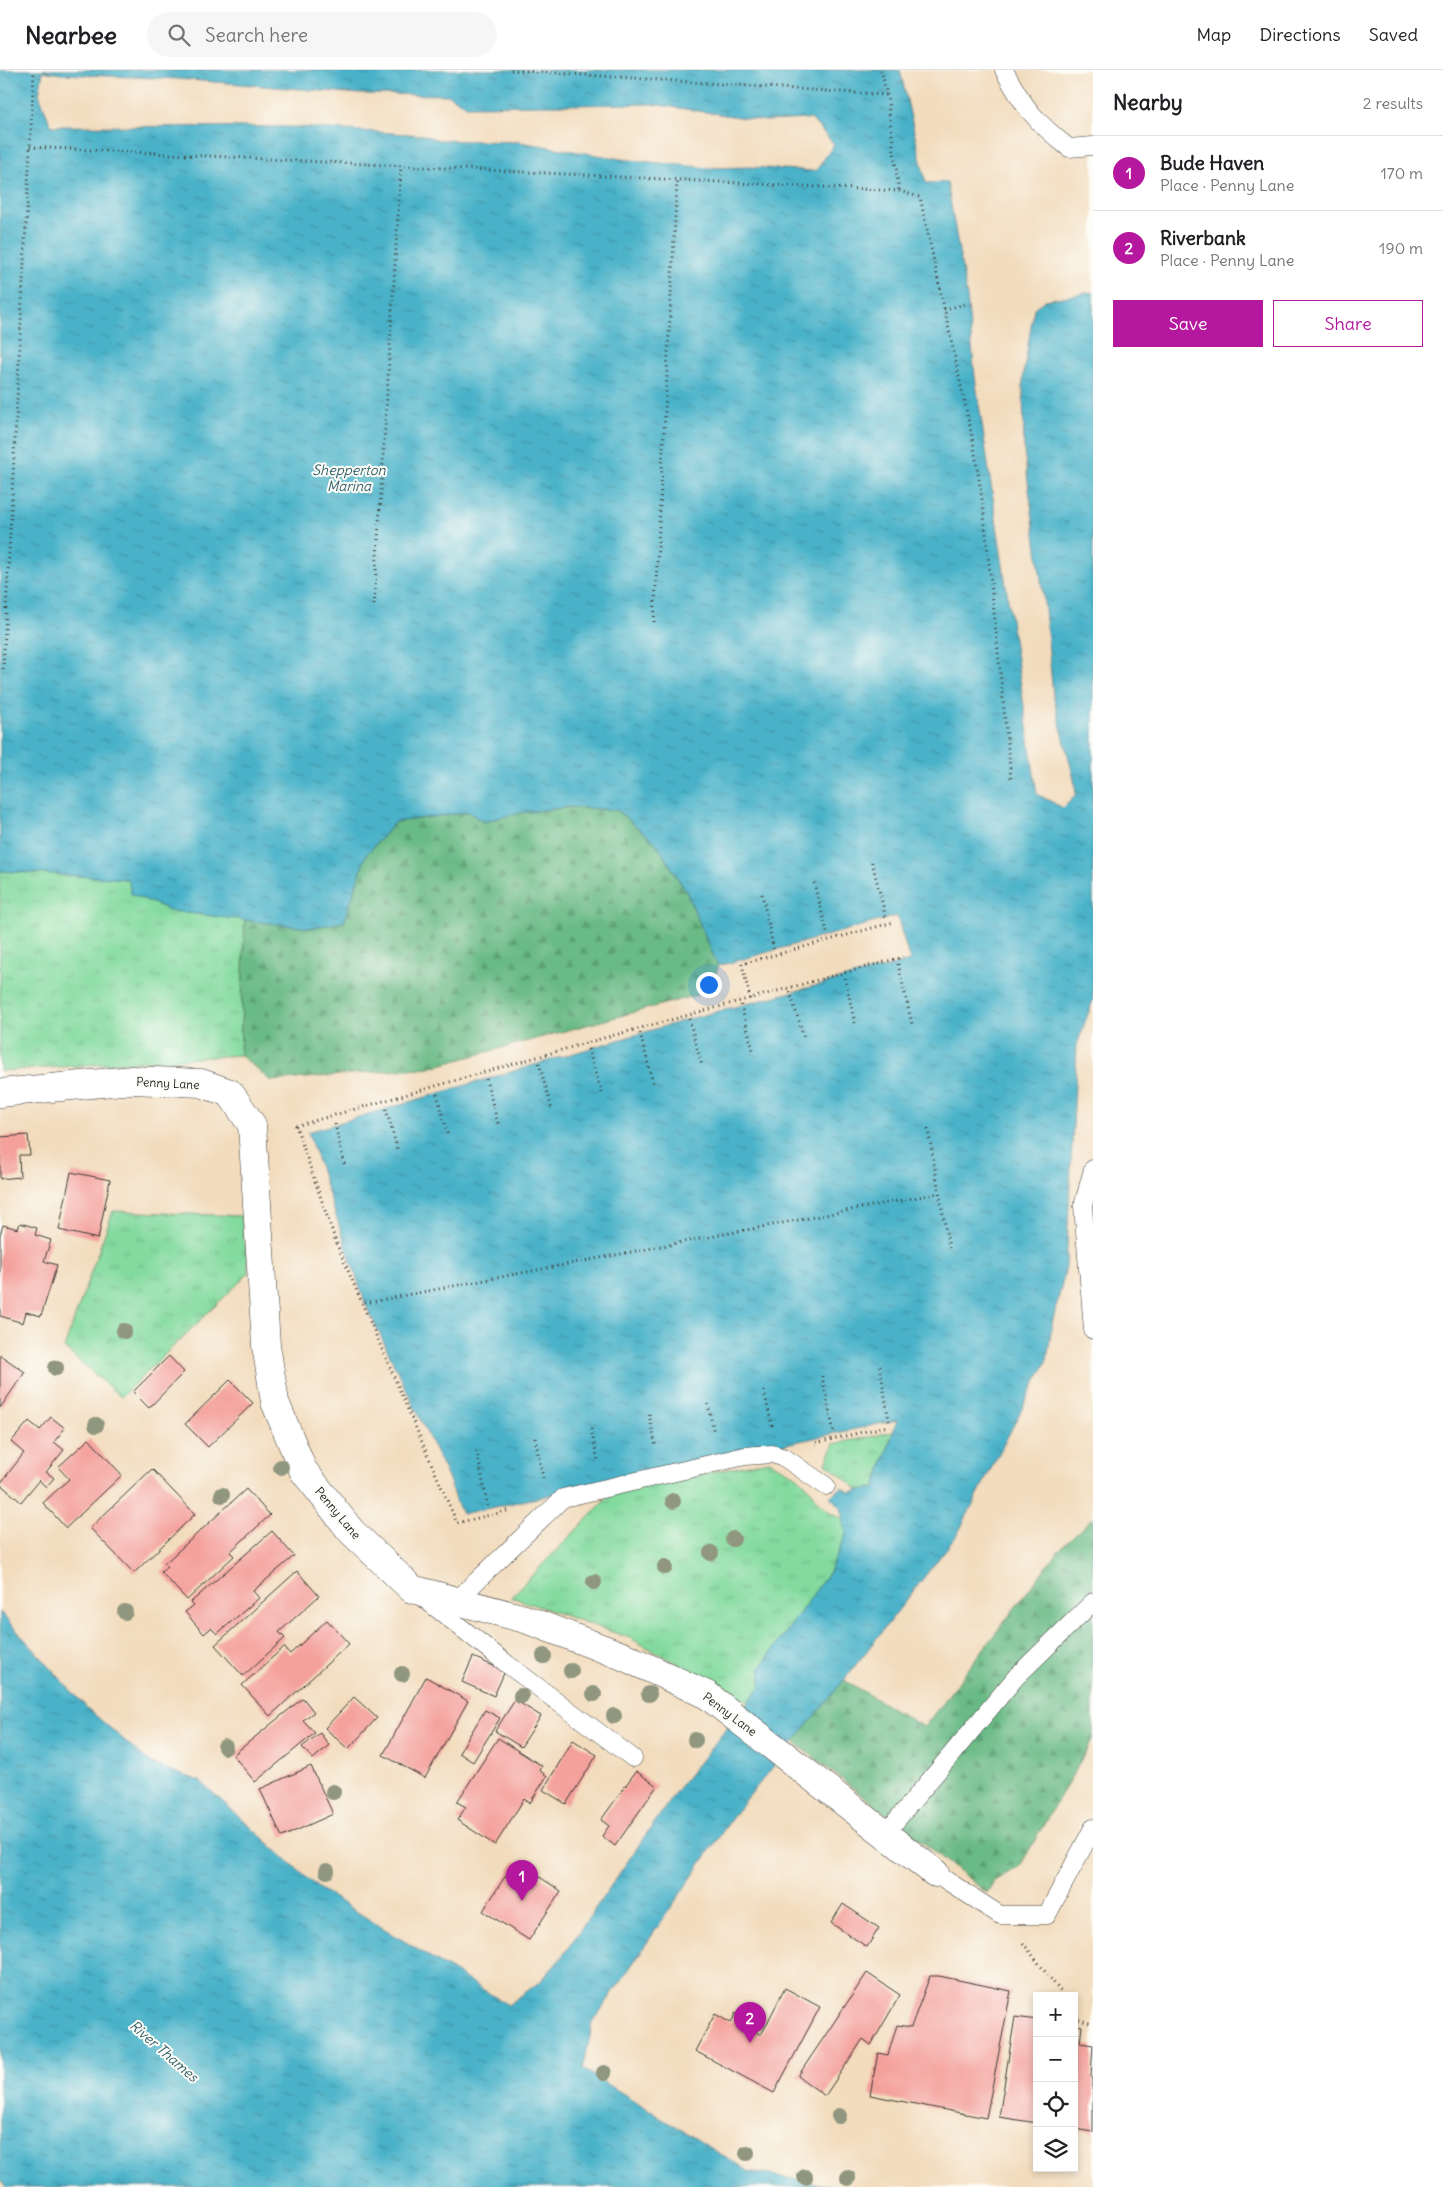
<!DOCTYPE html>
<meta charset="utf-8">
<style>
body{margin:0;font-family:Delius,sans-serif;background:#f6f6f6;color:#202124}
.controls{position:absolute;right:15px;bottom:15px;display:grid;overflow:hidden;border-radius:0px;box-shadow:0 2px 8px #0003}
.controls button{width:45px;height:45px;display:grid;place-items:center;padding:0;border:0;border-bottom:1px solid #e0e0e0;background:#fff;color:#202124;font:25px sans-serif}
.you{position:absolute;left:708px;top:914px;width:18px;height:18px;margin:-12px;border:4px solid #fff;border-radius:50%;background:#1a73e8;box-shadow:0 0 0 8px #1a73e833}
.badge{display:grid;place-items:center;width:32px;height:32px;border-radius:50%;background:#b5179e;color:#fff;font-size:16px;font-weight:700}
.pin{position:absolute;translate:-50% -41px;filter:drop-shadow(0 1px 2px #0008)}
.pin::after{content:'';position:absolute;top:26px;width:18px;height:15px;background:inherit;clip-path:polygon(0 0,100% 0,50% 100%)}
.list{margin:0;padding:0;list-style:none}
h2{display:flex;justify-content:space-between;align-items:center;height:65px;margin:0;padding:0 20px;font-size:21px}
h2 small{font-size:16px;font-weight:400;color:#757577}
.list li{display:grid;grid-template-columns:32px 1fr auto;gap:15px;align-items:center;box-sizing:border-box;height:75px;padding:0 20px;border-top:1px solid #e0e0e0}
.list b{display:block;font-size:19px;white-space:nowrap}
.list p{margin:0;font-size:16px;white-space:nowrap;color:#757577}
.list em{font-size:16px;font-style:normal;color:#757577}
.actions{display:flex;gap:10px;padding:15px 20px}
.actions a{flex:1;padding:11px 0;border:1px solid #b5179e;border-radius:0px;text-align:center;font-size:18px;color:#b5179e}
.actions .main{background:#b5179e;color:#fff}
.icon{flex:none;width:28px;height:28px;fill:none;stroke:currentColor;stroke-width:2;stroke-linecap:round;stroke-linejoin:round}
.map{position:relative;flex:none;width:1093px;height:2117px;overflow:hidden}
header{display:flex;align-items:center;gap:30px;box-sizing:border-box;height:70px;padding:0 25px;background:#fff;border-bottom:1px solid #e0e0e0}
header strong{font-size:24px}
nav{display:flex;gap:28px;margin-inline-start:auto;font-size:18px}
.search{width:350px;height:45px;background:#f6f6f6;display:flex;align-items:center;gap:12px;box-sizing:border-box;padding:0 18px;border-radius:28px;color:#757577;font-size:19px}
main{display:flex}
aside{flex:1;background:#fff}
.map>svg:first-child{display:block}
</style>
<header>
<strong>Nearbee</strong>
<div class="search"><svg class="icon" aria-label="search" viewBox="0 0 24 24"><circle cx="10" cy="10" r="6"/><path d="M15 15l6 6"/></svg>Search here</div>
<nav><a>Map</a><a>Directions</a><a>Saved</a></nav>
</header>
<main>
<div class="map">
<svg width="1093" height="2117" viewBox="0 0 1093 2117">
<defs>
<pattern id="grass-tufts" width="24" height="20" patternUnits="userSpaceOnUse" patternTransform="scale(1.25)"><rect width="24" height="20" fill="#82da9e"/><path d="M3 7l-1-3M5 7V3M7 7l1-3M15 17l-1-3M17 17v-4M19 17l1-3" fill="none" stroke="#70ba88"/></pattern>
<pattern id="forest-firs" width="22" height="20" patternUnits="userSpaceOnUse" patternTransform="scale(1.25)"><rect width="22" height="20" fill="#69ba85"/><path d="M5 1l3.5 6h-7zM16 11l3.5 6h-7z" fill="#5a9f72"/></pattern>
<pattern id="water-ripples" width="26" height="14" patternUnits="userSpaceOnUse" patternTransform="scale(1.25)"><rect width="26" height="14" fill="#4ab2c9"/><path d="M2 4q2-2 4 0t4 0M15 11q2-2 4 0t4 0" fill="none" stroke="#3d90a2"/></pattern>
</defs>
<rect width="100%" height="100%" fill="#fdfcf7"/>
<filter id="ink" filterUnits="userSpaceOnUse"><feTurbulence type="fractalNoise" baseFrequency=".02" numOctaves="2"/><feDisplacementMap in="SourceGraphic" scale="10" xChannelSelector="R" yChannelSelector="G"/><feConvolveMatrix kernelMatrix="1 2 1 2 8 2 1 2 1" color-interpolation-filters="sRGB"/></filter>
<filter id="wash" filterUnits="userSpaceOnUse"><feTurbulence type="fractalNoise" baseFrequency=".0096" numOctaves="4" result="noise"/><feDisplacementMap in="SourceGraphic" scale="20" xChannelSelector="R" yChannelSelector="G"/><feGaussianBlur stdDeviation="1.12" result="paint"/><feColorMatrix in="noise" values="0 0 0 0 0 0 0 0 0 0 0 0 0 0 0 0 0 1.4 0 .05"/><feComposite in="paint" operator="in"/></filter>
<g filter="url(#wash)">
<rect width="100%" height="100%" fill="#f2dcbd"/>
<path fill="url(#grass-tufts)" stroke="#4f7b5d" d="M0,801L128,809L172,841L245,849L240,985L0,1001Z
M113,1141L241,1146L249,1203L121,1327L64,1278Z
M893,1362L875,1418L858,1420L826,1393L834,1374Z
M769,1391C781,1397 794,1403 803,1412C820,1430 819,1438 843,1449L846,1465L829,1502L761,1597L762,1616L748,1632L630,1568L511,1527L614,1421Z"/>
<path fill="url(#forest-firs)" stroke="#426b50" d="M570,737L617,740L656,773L686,821L718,896L712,921L432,997L271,1011L240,985L245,849L308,858L344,852L366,785L395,752L469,742L483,752L518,743Z
M1093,1447V1669L1020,1796L994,1811L987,1823L793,1671L844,1610L924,1657L1059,1480Z"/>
<path fill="url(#water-ripples)" stroke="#336772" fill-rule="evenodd" d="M0,0H900L926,113L947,112L967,227L975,307L1037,724L1063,738L1076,725L1074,709L1053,625L1045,540L1024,381L1023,306L1034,238L1045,230L1093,222V930L1077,975L1066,1197L1052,1254L1047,1290L957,1465L844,1610L736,1742L593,1952L583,1999L748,2101L836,2117H6L0,2109V1542L88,1639L152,1694L200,1711L318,1818L508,1935L541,1911L561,1888L677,1720L761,1616V1597L829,1502L846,1465L841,1437L830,1427L841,1417L849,1422L875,1418L897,1350L462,1444L453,1424L450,1412L365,1233L308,1062L689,949L910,891L897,846L718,896L686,821L656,773L617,740L570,737L518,743L483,752L469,742L395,752L366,785L344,852L308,858L172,841L131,824L128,809L0,801ZM43,1L61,4L178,9L360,24L448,25L467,36L652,34L765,51L811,49L834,74L816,101L749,97L709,98L621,89L520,72L439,70L423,65L298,57L51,56L39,24Z"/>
<g id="blocks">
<path fill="#f4a19c" d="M28,1065L30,1085H19L20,1107L0,1109V1067Z
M71,1102L110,1110L98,1169L59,1160Z
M20,1153L37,1158L35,1165L51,1170L44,1191L57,1195L41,1246L26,1242L23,1253L0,1246V1165L3,1155L18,1159Z
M0,1285L25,1302L0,1338Z
M169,1286L184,1302L149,1338L133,1322Z
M230,1310L253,1333L208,1377L185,1354Z
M51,1347L65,1358L54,1372L64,1380L46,1402L54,1408L46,1417L39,1410L21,1432L0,1414L24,1383L11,1372L29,1351L40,1360Z
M89,1369L122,1405L66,1458L43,1433L69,1409L58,1397Z
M152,1399L195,1444L134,1503L90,1458Z
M246,1419L270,1445L230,1482L234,1486L187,1530L161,1502L167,1497L164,1494Z
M272,1461L294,1486L253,1521L259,1528L217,1564L211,1558L204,1564L185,1542L193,1536L190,1533Z
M297,1501L319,1526L279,1562L285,1568L243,1606L215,1575Z
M327,1550L349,1574L270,1646L242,1615L284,1577L290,1584Z
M473,1587L505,1601L494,1626L462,1612Z
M426,1607L468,1631L425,1708L383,1685Z
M354,1627L377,1648L348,1679L325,1658Z
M303,1628L314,1642L303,1650L315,1663L255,1712L233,1685Z
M515,1630L541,1646L521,1677L495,1661Z
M485,1640L500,1648L473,1692L459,1683Z
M320,1663L329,1675L313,1689L302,1677Z
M498,1668L542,1696L539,1700L547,1706L530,1733L524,1729L495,1775L457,1750L466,1737L457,1732Z
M573,1670L597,1685L566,1734L543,1720Z
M311,1696L333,1744L282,1767L260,1719Z
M636,1701L657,1716L615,1776L602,1766L609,1756L601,1750Z
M515,1791L561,1821L529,1870L483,1841Z
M843,1834L879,1858L867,1877L831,1853Z
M867,1903L900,1925L871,1975L863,1969L825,2026L798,2006Z
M930,1906H939L1011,1921L986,2048L870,2025L878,1983L888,1985L897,1955L911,1957Z
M785,1918L820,1937L774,2023L695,1981L715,1944L731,1953L736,1942L755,1952L751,1959L761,1965Z
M1015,1947L1037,1950V2053L999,2047Z
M1074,1955L1082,1956L1080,1973L1093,1975L1091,2006L1093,2009V2062L1074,2059Z"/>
</g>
</g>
<g filter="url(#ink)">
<use href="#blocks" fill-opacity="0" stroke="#3c3934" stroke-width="1"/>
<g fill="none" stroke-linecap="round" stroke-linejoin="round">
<defs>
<path id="lane" d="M1004,0C1024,38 1036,52 1069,78L1093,76
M1093,1099L1083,1136L1093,1260
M421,1526L507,1594L633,1688
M457,1530L563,1428L745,1386L772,1384L785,1388L826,1416
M885,1764L1016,1607L1093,1532
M935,1803L1000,1845H1047L1093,1758"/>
<path id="street" d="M0,1023L132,1010L201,1013L230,1023L252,1055L266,1275L275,1332L303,1400L351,1461L412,1519L525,1549L625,1587L707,1625L935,1803"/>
</defs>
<use href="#lane" stroke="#3c3934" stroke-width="19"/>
<use href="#street" stroke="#3c3934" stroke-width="29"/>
<path stroke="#3c3934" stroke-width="3" stroke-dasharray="1 4" stroke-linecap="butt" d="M511,0L887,25
M881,0L887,25L899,121
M30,77L899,121L920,127L973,371L983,435L1011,708
M944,239L967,234
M374,535L401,96
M654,552L677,111
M3,599L34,0
M872,792L886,848
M814,813L828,865
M762,824L774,881
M898,894L912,954
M845,908L855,954
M790,922L804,968
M750,929L742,894L894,852
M741,935L753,980
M689,949L702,996
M640,963L653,1013
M588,979L602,1023
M539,993L552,1040
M486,1009L498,1054
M437,1024L448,1066
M386,1039L398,1082
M335,1054L345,1097
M928,1059L949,1178
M365,1233L939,1123
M880,1296L889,1351
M822,1306L834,1363
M764,1321L772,1356
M708,1334L714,1363
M649,1344L656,1378
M591,1359L598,1391
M535,1368L543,1408
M816,1373L888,1356
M477,1381L488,1438
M507,1441L457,1453L337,1175L296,1056L600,969L903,887
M1023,1873L1064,1926
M1074,1948L1093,1954"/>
<use href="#lane" stroke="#fff" stroke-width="18"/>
<use href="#street" stroke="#fff" stroke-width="28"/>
</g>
<g fill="#90977e">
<circle cx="124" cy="1261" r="8"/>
<circle cx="56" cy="1298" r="8"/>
<circle cx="96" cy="1355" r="8"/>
<circle cx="281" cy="1397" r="8"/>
<circle cx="222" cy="1425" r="8"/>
<circle cx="673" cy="1431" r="8"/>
<circle cx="733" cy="1469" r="8"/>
<circle cx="711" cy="1483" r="8"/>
<circle cx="665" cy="1497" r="8"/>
<circle cx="594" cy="1512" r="8"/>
<circle cx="125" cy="1542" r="8"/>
<circle cx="544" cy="1586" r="8"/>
<circle cx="571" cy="1601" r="8"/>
<circle cx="402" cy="1604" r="8"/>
<circle cx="594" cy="1624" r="8"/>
<circle cx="649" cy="1624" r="8"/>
<circle cx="521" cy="1626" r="8"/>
<circle cx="614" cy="1646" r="8"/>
<circle cx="695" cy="1670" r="8"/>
<circle cx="225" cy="1677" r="8"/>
<circle cx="333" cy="1722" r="8"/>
<circle cx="327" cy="1801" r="8"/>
<circle cx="604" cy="2003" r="8"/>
<circle cx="839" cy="2046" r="8"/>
<circle cx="747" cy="2083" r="8"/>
<circle cx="805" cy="2107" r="8"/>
<circle cx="848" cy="2108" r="8"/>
</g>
</g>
<g text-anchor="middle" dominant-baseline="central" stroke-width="4" stroke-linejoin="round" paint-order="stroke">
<g font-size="12" fill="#1c1c1c" stroke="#fdfcf7">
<text transform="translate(168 1013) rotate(3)">Penny Lane</text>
<text transform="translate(338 1443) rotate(50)">Penny Lane</text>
<text transform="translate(730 1644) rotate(37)">Penny Lane</text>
</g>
<g font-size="14" font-style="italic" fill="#31606a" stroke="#fdfcf7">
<text x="349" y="400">Shepperton<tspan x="349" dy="16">Marina</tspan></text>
<text transform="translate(164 1981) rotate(41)">River Thames</text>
</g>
</g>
</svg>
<div class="controls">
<button>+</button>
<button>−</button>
<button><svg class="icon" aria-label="locate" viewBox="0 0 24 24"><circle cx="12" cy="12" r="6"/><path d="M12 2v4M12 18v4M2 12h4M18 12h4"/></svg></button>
<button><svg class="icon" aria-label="layers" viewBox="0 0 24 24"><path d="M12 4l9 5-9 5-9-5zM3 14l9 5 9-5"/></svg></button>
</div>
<div class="you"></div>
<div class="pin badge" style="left:522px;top:1831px">1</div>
<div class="pin badge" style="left:750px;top:1973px">2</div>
</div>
<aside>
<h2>Nearby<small>2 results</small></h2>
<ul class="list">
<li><span class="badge">1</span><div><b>Bude Haven</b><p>Place · Penny Lane</p></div><em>170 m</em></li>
<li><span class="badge">2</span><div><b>Riverbank</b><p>Place · Penny Lane</p></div><em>190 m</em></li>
</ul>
<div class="actions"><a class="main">Save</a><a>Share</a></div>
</aside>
</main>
